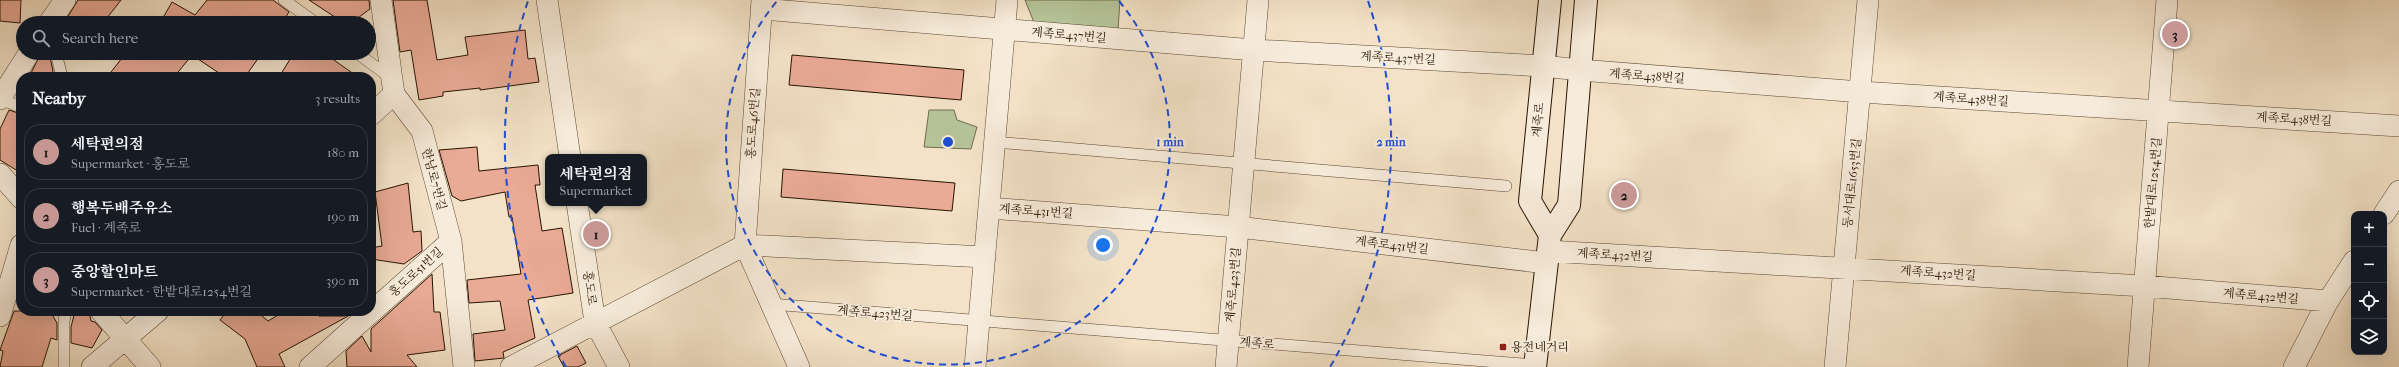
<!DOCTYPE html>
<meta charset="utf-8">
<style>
body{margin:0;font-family:"IM FELL French Canon","Noto Serif KR",serif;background:#20242c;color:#f1f3f6}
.controls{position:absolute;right:12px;bottom:12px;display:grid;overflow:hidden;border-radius:8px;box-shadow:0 4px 16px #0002}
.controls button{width:36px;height:36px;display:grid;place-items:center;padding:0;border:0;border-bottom:1px solid #363941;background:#171b24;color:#f1f3f6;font:20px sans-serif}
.you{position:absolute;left:1103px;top:245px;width:14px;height:14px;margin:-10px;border:3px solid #fff;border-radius:50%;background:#1a73e8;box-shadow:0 0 0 6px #1a73e833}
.badge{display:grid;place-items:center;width:26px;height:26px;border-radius:50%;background:#c59692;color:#111;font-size:13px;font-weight:700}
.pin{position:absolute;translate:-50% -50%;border:2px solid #fff;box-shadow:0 1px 4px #0006}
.popup{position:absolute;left:545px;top:154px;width:102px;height:52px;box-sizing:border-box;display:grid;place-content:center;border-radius:8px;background:#171b24;filter:drop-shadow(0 1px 3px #0005);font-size:13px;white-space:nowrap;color:#9ea1a6}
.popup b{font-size:15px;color:#f1f3f6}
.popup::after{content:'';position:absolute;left:50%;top:100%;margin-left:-8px;border:8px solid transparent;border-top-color:#171b24}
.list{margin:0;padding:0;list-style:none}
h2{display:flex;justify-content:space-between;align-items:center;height:52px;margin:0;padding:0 16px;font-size:17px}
h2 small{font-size:13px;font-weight:400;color:#9ea1a6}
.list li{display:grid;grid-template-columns:26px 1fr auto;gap:12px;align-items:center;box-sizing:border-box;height:56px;margin:0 8px 8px;padding:0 8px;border:1px solid #363941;border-radius:16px}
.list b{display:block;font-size:15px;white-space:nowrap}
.list p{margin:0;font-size:13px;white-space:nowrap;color:#9ea1a6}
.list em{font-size:13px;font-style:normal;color:#9ea1a6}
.icon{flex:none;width:22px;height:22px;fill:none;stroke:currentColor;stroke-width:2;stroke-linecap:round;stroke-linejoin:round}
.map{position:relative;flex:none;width:2399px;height:367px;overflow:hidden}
.search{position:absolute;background:#171b24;box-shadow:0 4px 16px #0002;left:16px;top:16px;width:360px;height:44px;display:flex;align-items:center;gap:10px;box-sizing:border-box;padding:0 14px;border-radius:22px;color:#9ea1a6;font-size:15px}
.panel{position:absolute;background:#171b24;box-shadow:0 4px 16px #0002;left:16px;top:72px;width:360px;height:244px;border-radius:16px}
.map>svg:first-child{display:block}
</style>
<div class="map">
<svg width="2399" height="367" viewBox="0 0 2399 367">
<rect width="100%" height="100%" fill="#f3e2c7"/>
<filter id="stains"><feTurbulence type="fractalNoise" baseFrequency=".005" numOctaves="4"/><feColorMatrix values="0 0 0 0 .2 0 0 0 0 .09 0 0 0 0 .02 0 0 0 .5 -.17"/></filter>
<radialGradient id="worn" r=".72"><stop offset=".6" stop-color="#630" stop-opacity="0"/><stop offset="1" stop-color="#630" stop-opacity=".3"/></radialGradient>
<path fill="#b6c499" stroke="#6f6c4c" d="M1025,0H1120L1118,30L1035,25Z
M929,110H954L957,120L977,127L971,149L924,147Z"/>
<path fill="#e9aa96" stroke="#281400" d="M0,0H21L20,23L0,21Z
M78,0H121L103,23H64Z
M207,0H273L289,12L282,23H160L172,2L195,15Z
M309,0H369L370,9L351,23H344Z
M393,0H427L437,60L468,55L465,37L525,30L528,59L535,58L539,82L480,90V88L443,92V96L419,100L411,50L400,52Z
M41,53H49L53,71L50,77H29Z
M126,53H262L245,77H225L192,55L174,77H107Z
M294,53H324L358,77H279Z
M792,55L964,70L961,100L789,85Z
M9,110L21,114V173L0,160V129Z
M477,147L479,171L538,165L540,185H535L542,231L562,228L573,293L528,300L535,338L503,352L504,358L475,361L473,334L505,330L500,301L469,303L467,280L521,274L512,217H509L505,192L461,201L452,196L439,150Z
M783,169L955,183L952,211L781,197Z
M408,183L413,232L421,231L422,251L404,264L371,259V248L382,246L375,192Z
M432,274L434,312H440L445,350L407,355L417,367H347L346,351L362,336L371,352V329Z
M14,311H50L57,323V340L51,338L42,367H0L3,351L0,350Z
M75,311H89L91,321L95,322L102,330L92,348L71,343V327Z
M227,311H256L268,321L285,311H328L319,316H345V311H348L350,315L279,354L285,367H257L245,339L220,320Z
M577,346L586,363L578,367H564L558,356Z"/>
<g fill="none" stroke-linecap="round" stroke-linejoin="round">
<defs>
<path id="service" d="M284,0L316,23
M56,53L62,77
M357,53L391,78
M0,99L21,107
M995,142L1506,186
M771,304L1535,365
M64,367V321L66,311"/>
<path id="minor" d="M381,0L394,94L422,131L451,241L464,367
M547,0L570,157
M762,0L745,245L799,367
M761,9L1254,50L1543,66L1580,70L1861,92L2399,126
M49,23L65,0
M0,99L29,53
M371,115L394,94
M0,174L21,198
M577,203L595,322L619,367
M989,208L1238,227L1547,263
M2384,214L2399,191
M1548,251L2144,286L2328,301
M101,311L150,367
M0,316L21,245
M92,367L158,311
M310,367L451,241
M511,367L745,245L985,257
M975,367L1007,0
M1226,367L1258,0
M1835,367L1868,0
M2138,367L2167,0
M2294,367L2328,301L2354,261"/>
<path id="secondary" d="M1550,0L1530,201L1550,235
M1535,367L1550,235L1569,205L1586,0"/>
</defs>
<use href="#service" stroke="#5b4832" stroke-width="12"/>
<use href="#minor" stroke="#5b4832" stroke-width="22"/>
<use href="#secondary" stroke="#281400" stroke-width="24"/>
<use href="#service" stroke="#f7ecdb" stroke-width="11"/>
<use href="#minor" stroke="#f7ecdb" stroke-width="21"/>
<use href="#secondary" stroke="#f7ecdb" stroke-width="22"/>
</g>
<g fill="none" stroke="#1d4ed8" stroke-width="2" stroke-dasharray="7 5">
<path d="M1119 1A222 222 0 1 1 777 1"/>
<path d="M566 367A443 443 0 0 1 528 1M1368 1A443 443 0 0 1 1330 367"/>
</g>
<rect fill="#8f2418" stroke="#f7ecdb" stroke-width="1.5" x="1499" y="343" width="8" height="8" rx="2"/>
<g text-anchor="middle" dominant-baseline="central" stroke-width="4" stroke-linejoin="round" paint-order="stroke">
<g font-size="12" fill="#281400" stroke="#f7ecdb">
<text transform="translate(1069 35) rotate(5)">계족로437번길</text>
<text transform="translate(1398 58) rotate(3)">계족로437번길</text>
<text transform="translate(1647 76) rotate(4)">계족로438번길</text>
<text transform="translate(1971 99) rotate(4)">계족로438번길</text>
<text transform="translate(2294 119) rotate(3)">계족로438번길</text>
<text transform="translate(1538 120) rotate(-85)">계족로</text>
<text transform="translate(753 123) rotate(-86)">홍도로46번길</text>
<text transform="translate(434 179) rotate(75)">한남로7번길</text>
<text transform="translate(1852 183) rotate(-84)">동서대로1653번길</text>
<text transform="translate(2153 183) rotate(-85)">한밭대로1254번길</text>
<text transform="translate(1036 211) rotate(4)">계족로431번길</text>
<text transform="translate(1392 245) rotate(7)">계족로431번길</text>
<text transform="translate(1615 255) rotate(3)">계족로432번길</text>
<text transform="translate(416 272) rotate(-42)">홍도로51번길</text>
<text transform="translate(1938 273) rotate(4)">계족로432번길</text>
<text transform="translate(1233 285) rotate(-85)">계족로423번길</text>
<text transform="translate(590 288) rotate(82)">홍도로</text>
<text transform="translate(2261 296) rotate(5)">계족로432번길</text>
<text transform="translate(875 313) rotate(5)">계족로423번길</text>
<text transform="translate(1257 343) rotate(5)">계족로</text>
</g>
<g font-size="12" fill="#281400" stroke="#f7ecdb" text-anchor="start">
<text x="1511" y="347">용전네거리</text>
</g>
</g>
<circle cx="948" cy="142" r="6" fill="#1d4ed8" stroke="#f7ecdb" stroke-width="2"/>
<g font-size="12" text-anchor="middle" font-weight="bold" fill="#1d4ed8" stroke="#f7ecdb" stroke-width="4" stroke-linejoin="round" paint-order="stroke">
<text x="1170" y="146">1 min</text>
<text x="1391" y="146">2 min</text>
</g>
<rect width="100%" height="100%" filter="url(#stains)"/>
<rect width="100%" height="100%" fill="url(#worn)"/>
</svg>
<div class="controls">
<button>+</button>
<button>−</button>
<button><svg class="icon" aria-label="locate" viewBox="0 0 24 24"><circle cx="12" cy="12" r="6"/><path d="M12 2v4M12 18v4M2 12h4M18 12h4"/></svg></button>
<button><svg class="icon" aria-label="layers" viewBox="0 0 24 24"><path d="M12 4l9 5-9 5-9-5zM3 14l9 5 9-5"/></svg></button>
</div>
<div class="you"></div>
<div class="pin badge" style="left:596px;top:234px">1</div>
<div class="popup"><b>세탁편의점</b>Supermarket</div>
<div class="pin badge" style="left:1624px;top:195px">2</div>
<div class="pin badge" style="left:2175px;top:34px">3</div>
<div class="search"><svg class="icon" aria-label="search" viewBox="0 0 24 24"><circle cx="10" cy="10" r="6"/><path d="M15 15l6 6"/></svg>Search here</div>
<section class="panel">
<h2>Nearby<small>3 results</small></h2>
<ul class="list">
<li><span class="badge">1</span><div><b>세탁편의점</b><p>Supermarket · 홍도로</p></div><em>180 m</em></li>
<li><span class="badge">2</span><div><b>행복두배주유소</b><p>Fuel · 계족로</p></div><em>190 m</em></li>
<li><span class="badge">3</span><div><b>중앙할인마트</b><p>Supermarket · 한밭대로1254번길</p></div><em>390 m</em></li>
</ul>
</section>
</div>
